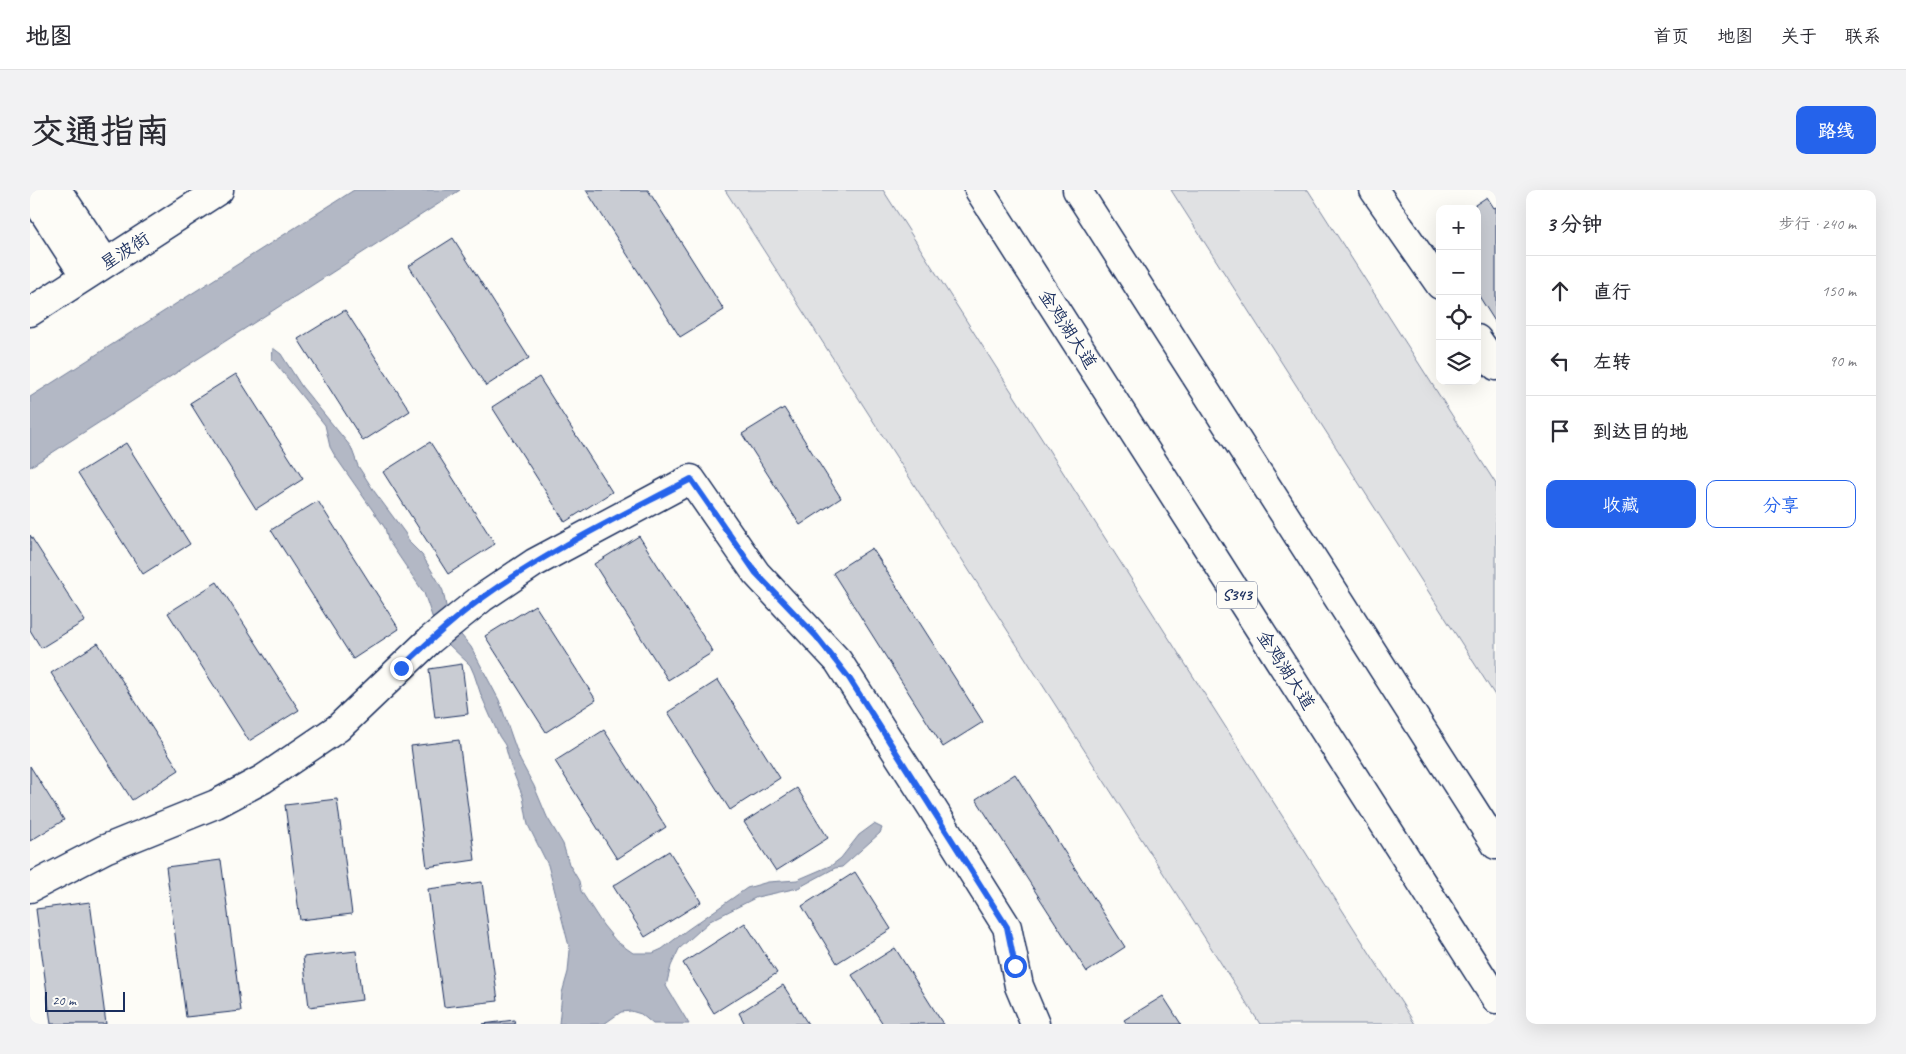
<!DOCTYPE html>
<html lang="zh">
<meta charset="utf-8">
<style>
body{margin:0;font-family:Caveat,"LXGW WenKai TC",sans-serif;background:#f2f2f3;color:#2b2b33}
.controls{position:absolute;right:15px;top:15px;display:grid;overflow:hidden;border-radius:10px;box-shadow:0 5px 20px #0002}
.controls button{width:45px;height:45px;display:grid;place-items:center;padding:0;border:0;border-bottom:1px solid #e1e1e2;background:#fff;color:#2b2b33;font:25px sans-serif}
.scale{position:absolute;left:15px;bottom:12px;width:80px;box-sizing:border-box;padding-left:5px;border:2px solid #1b2f5e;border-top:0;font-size:14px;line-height:18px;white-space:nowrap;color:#1b2f5e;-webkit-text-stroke:4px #fdfcf7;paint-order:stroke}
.stop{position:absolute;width:15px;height:15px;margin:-11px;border:4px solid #2563eb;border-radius:50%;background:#fff}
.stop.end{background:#2563eb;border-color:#fff;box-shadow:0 1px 5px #0008}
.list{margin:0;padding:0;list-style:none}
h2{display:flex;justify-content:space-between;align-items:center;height:65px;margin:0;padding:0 20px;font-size:21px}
h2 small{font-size:16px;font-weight:400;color:#7c7c81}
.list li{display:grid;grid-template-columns:32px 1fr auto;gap:15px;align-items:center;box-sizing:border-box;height:70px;padding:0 20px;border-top:1px solid #e1e1e2}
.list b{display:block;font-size:19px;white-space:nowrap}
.list em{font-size:16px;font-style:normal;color:#7c7c81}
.actions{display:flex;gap:10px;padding:15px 20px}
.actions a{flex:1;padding:11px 0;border:1px solid #2563eb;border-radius:10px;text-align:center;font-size:18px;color:#2563eb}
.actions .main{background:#2563eb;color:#fff}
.icon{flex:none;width:28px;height:28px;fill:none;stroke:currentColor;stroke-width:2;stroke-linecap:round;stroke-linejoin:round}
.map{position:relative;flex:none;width:1466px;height:834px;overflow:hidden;border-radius:10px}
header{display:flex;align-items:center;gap:30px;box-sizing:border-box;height:70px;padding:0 25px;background:#fff;border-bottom:1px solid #e1e1e2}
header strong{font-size:24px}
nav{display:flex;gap:28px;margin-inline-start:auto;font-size:18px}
.intro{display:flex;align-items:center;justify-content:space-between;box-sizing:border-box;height:120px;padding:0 30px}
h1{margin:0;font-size:35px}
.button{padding:12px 22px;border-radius:10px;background:#2563eb;color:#fff;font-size:18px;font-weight:700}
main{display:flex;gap:30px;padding:0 30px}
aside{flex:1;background:#fff;border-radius:10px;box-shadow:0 5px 20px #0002}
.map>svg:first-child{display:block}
</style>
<header>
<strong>地图</strong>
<nav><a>首页</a><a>地图</a><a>关于</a><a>联系</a></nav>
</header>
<div class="intro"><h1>交通指南</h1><a class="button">路线</a></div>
<main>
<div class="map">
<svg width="1466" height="834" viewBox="0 0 1466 834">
<rect width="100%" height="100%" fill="#fdfcf7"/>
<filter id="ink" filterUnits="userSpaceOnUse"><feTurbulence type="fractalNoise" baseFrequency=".02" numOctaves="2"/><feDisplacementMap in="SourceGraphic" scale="10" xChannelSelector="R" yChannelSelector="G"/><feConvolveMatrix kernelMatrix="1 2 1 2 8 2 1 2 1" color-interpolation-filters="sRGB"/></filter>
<g filter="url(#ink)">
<path fill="#e0e1e3" stroke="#7e88a0" d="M695,0H853L1385,834H1230Z
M1141,0H1278L1466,294V507Z"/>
<path fill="#b3b8c5" stroke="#76819c" d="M324,0H430L0,277V207Z
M243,158L251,164L272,197L321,257L328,276L344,301L375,343L380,353L392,365L408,391L413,401L417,421L427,440L441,457L469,510L490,570L504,596L517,627L533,654L539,674L549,691L551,701L573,735L586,751L603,763H623L632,759L657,740L717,698L738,692L767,690L802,675L811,668L829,645L844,634L852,638L850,643L812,677L805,678L768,698L727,707L680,731L649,759L641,776L636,796L659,834H623L611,824L601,821L591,822L574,834H529L532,803L538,782L540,760L518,675L498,635L493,607L481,577L475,555L469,546L451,505L444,484L440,475L417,453L405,435L394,403L358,350L355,338L305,266L300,257L295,235L242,169Z"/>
<path fill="#c9ccd3" stroke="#1b2f5e" d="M556,0H618L694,120L650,147Z
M1457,7L1464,18L1466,17V133L1447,103V19H1439Z
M423,48L499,168L456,196L379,76Z
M315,120L380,221L333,251L268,149Z
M206,184L273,289L226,319L160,213Z
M509,187L582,302L535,332L462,217Z
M754,218L811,308L770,335L712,244Z
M400,252L465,354L418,384L353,282Z
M96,253L160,354L113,384L48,283Z
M288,311L369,439L323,469L241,340Z
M0,345L55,431L11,458L0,440Z
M609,346L683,462L638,490L564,374Z
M842,358L953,532L913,557L803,383Z
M187,392L269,520L219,551L138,423Z
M505,415L566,510L516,542L455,446Z
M68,453L149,580L102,610L21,483Z
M432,474L438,524L405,528L399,479Z
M688,490L750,588L700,620L638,522Z
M574,540L636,637L587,669L525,571Z
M429,550L445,670L397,677L381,556Z
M0,576L34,630L0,651Z
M985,584L1095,757L1057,782L946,609Z
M767,598L798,648L746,681L714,632Z
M307,609L322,724L270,730L255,615Z
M639,661L671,712L615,747L583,696Z
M191,670L211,821L156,827L136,677Z
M825,682L861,739L807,773L772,716Z
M452,692L468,811L414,817L398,699Z
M60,712L76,834H21L6,719Z
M715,733L747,783L684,823L653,773Z
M865,758L913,834H853L822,785Z
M326,761L332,810L279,817L273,767Z
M753,795L778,834H715L709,823Z
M1133,806L1151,834H1097L1094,830Z
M484,830L485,834H453Z"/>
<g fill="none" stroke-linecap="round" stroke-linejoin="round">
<defs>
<path id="minor" d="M5,0L7,12L55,86
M27,0L76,73
M1344,0L1410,95
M0,122L189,0
M1447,149L1466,176
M0,698L75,659L186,614L233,589L308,538L400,450L452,408L504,373L661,289L726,383L808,471L901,616L977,737L989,796L1005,834"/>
<path id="major" d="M949,0L1466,809
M1047,0L1466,655"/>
</defs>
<use href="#minor" stroke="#1b2f5e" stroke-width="31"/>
<use href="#major" stroke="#1b2f5e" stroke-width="31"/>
<use href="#minor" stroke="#fdfcf7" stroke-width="28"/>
<use href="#major" stroke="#fdfcf7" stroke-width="28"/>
</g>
</g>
<g fill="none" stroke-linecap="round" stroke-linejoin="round" filter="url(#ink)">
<path stroke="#2563eb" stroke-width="6" d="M371,478C396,454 423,429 452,408C517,361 591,326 661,289L726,383L786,446L819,488L977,737L985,776"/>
</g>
<g text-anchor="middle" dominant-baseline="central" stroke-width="4" stroke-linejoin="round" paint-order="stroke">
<rect fill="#fdfcf7" stroke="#5f6c8c" stroke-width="1" x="1187" y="391.5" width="40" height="27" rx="4"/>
<g font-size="16" font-weight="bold" fill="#1b2f5e">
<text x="1207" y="405">S343</text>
</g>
<g font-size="18" fill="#1b2f5e" stroke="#fdfcf7">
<text transform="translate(95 61) rotate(-33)">星波街</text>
<text transform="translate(1038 139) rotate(57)">金鸡湖大道</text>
<text transform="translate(1256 480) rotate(57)">金鸡湖大道</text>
</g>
</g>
</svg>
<div class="controls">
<button>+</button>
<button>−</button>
<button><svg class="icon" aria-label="locate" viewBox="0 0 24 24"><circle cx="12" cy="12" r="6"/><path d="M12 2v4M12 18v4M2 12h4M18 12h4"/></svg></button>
<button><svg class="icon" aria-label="layers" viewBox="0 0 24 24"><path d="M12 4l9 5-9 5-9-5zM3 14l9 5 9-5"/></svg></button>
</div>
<div class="scale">20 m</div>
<div class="stop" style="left:985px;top:776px"></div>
<div class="stop end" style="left:371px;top:478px"></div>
</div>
<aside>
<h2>3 分钟<small>步行 · 240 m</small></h2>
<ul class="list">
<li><svg class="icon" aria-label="ahead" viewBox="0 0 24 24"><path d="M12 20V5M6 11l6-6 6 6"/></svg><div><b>直行</b></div><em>150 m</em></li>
<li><svg class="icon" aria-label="left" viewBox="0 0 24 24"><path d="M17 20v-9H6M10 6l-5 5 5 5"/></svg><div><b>左转</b></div><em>90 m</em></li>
<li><svg class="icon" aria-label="arrive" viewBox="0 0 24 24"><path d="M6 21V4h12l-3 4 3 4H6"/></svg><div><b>到达目的地</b></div></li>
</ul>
<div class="actions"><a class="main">收藏</a><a>分享</a></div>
</aside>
</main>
